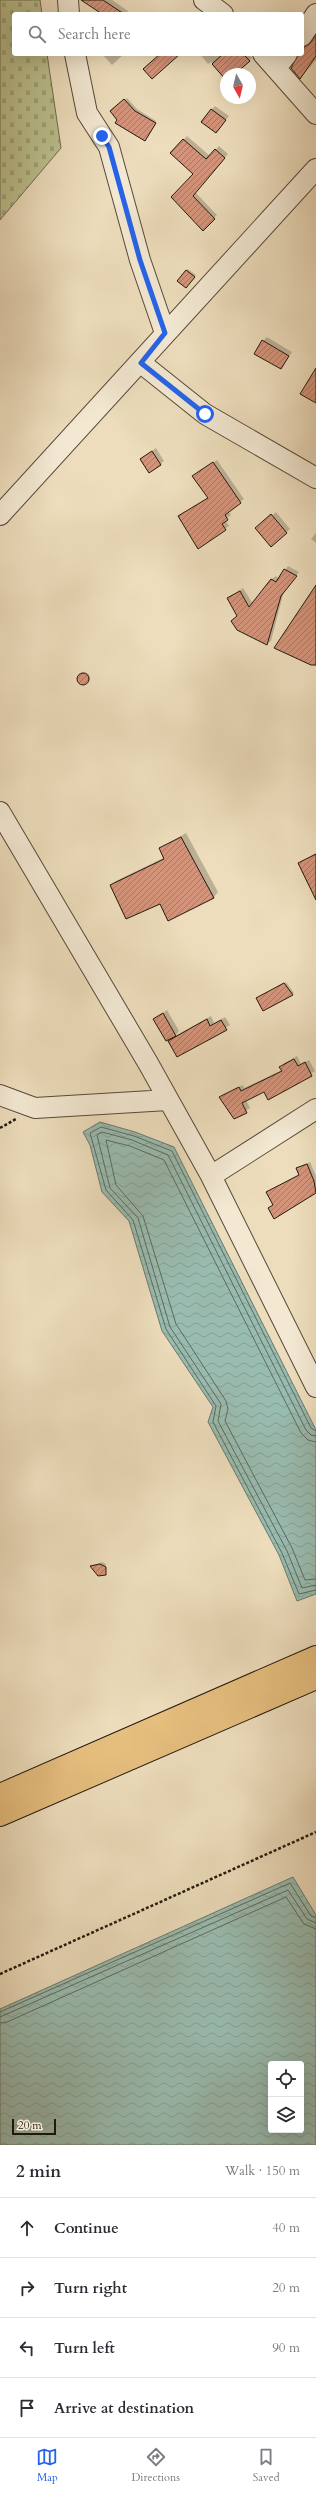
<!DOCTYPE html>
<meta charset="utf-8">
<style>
body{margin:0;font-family:Cardo,serif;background:#f2f2f3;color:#2b2b33}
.controls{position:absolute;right:12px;bottom:12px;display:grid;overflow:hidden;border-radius:4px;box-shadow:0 4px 16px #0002}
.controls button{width:36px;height:36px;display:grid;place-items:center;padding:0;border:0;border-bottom:1px solid #e1e1e2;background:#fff;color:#2b2b33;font:20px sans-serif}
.compass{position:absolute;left:220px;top:68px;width:36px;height:36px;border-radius:50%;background:#fff;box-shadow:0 4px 16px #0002;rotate:172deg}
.scale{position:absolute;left:12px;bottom:10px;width:44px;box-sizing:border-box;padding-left:4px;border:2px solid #23180e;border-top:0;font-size:11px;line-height:14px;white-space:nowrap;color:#23180e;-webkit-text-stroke:3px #f3e9d3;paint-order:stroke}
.stop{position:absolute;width:12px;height:12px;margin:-9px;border:3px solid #2563eb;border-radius:50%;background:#fff}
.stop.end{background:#2563eb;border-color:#fff;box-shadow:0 1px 4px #0008}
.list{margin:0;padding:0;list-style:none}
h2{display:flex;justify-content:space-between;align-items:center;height:52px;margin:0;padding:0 16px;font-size:17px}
h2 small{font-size:13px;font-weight:400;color:#7c7c81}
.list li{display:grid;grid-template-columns:26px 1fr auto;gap:12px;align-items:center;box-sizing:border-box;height:60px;padding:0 16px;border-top:1px solid #e1e1e2}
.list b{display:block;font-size:15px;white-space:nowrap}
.list em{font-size:13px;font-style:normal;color:#7c7c81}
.icon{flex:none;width:22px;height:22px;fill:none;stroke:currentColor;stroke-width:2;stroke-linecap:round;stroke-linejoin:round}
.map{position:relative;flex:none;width:316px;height:2145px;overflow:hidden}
.search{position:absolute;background:#fff;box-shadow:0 4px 16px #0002;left:12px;right:12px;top:12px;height:44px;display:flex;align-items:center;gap:10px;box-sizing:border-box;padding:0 14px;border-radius:4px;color:#7c7c81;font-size:15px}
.sheet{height:292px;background:#fff}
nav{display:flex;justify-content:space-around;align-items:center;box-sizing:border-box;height:56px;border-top:1px solid #e1e1e2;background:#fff;font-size:11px;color:#7c7c81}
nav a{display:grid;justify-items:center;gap:2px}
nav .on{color:#2563eb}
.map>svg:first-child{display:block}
</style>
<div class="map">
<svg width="316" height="2145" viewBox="0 0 316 2145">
<defs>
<pattern id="cemetery-stones" width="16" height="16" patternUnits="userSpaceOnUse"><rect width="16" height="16" fill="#bbc08e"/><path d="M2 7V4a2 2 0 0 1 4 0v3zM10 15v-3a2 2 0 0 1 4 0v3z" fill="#a0a479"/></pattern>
<pattern id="water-waves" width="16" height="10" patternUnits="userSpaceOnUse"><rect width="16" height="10" fill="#99bcb0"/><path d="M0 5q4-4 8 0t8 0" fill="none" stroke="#84a196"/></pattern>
<pattern id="building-hatch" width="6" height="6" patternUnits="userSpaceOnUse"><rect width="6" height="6" fill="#d4947b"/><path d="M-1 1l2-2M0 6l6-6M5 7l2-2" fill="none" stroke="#ac7863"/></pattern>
</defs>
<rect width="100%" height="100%" fill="#edddbc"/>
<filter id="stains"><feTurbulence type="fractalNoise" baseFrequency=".005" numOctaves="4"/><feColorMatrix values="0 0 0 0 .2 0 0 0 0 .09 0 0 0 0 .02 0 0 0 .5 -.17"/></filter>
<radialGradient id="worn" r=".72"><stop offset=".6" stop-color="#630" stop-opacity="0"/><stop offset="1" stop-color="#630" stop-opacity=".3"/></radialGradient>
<path fill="url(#cemetery-stones)" stroke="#6f6c4e" d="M0,0H40L42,14H14V54H47L61,148L0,220Z"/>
<path fill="url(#water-waves)" stroke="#6a7a6f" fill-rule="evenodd" d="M100,1122L135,1132L174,1147L316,1430V1594L297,1601L279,1555L208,1422L213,1407L162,1331L129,1221L102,1192L90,1145L83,1132Z
M293,1877L316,1915V2145H0V2009ZM271,2064H301V2130H271Z"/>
<path fill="#0003" d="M83,0H112L128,11L126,14H104Z
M316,38V60L300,78L302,51Z
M102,54H124L112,65Z
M200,54H248L252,58L234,74H226V78L211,62L208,64Z
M127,98L137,109L156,121L146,138L119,120L111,111Z
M215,106L229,116L219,128L202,121Z
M187,136L210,156L219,146L228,154L195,192L217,215L203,229L172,197L195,174L171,153Z
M188,269L196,275L186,286L179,280Z
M267,337L292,352L281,368L263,341Z
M156,448L164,461L160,465L141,459Z
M217,460L244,499L228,511L231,515L225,520L229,526L198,547L179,516L208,497L197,473Z
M276,512L290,529L271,545L260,525Z
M316,533V543L311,539Z
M288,566L299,572L284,591L271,641L267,644L238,616L228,598L243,588L253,604L272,579L276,576L279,579Z
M78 678a6 6 0 1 1 12 0a6 6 0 1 1-12 0Z
M186,833L218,892L214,897L168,920L160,902L111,885L116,881L165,857L160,848Z
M316,853V883L299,863Z
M286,982L294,993L292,994L259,997Z
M167,1010L179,1031L175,1036L211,1016L214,1023L225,1017L230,1025L177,1056L169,1041L173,1037L155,1019Z
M297,1056L301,1064L309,1060L315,1071L268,1098L265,1091L246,1100L250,1108L234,1118L221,1097L224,1094L243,1085L244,1088L282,1070L281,1067L284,1063Z
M310,1162L316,1176V1192L275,1217L270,1208L274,1204L267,1192L300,1174L297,1168Z
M102,1562L106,1564L105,1574L91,1566Z"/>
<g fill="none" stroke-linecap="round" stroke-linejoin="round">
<path stroke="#5e6a5f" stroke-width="1" d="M316,1431L311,1428L172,1151L134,1136L101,1127L90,1133L106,1190L133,1220L166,1329L216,1406L213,1422L282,1553L299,1594L316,1590
M316,1436L311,1435L306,1430L168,1155L132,1140L102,1132L97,1135L110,1188L138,1218L170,1327L221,1404L218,1421L287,1551L302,1588L316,1585
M316,1442L308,1440L301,1433L164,1160L130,1146L106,1140L116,1185L143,1216L176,1324L226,1401L228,1409L225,1421L292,1548L305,1580L316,1579
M0,2012L290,1883L311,1916L316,1918
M0,2017L288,1890L307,1919L316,1923
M0,2023L7,2022L286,1897L304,1924L316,1929"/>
</g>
<path fill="url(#building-hatch)" stroke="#23180e" d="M81,0H103L124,14H102Z
M316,35V56L300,79L291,68L298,54H302V49L311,42Z
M160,54H180L152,79L143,69Z
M223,54H243L250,61L235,74H226V80L212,64Z
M124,99L135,111L156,123L145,141L115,123L117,120L110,111Z
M211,109L226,120L216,133L201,122Z
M183,139L206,159L215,149L225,158L193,196L215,219L203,231L171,197L193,174L170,153Z
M186,270L195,277L186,288L177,281Z
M262,340L289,356L281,369L254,354Z
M316,368V403L300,394Z
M152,451L161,465L149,473L140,459Z
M213,462L241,503L225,515L228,520L222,524L226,530L198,549L178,516L208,498L192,476Z
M271,514L287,533L271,547L255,528Z
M284,569L297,576L281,596L267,645L237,630L231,621L237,616L227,598L240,591L249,607L271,579L276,582Z
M316,585V665H311L274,648Z
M77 679a6 6 0 1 1 12 0a6 6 0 1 1-12 0Z
M181,837L214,898L168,921L160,904L126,919L110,885L164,859L159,848Z
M316,854V900L298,863Z
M284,983L293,995L263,1011L256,998Z
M163,1013L176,1036L166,1041L153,1019Z
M207,1019L210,1026L221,1020L227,1030L177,1057L168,1041Z
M294,1059L298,1066L305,1062L312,1076L268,1100L264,1092L242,1103L247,1113L234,1119L219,1097L239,1087L241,1091L282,1071L279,1067Z
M307,1164L314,1181L316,1193L274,1219L268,1208L273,1205L266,1192L299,1175L296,1168Z
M100,1564L106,1567V1575L98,1576L90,1566Z"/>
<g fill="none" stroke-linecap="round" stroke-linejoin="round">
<defs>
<path id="minor" d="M68,0L69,14
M204,0L223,14
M302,36L316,14
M75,54L87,113L109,147L140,260L165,333
M263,54L316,114
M276,68L287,54
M141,363L205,414L316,478
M0,515L316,169
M0,812L148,1063L211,1176L316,1387
M0,1095L35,1108L168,1100
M211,1176L316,1109"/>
<path id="major" d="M0,1795L316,1657
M0,1815L316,1678"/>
</defs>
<use href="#minor" stroke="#56493a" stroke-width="22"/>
<use href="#major" stroke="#23180e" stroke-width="24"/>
<path stroke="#23180e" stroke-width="2.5" stroke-dasharray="3 2" stroke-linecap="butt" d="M0,1128L16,1119
M0,1974L316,1832"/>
<use href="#minor" stroke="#f3e9d3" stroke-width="20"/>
<use href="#major" stroke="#e6be7e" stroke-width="22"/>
</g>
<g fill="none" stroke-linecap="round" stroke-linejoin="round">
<path stroke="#2563eb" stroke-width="5" d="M102,136L109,147L140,260L165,333L141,363L205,414"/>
</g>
<rect width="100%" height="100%" filter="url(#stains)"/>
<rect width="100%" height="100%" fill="url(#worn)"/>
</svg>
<div class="controls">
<button><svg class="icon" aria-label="locate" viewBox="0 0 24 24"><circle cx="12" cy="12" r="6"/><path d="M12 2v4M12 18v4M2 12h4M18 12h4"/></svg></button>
<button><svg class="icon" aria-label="layers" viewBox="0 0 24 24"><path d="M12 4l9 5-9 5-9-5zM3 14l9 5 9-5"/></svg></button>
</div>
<svg class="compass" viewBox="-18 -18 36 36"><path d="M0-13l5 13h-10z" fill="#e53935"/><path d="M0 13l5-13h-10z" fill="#7c7c81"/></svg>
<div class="scale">20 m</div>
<div class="stop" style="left:205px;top:414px"></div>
<div class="stop end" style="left:102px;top:136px"></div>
<div class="search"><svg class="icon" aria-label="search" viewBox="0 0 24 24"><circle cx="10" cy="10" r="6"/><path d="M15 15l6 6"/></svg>Search here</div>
</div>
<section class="sheet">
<h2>2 min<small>Walk · 150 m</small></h2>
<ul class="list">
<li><svg class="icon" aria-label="ahead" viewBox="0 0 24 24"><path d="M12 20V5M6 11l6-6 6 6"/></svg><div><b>Continue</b></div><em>40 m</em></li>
<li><svg class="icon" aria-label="right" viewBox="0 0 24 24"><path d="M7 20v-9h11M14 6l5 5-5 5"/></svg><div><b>Turn right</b></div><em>20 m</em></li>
<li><svg class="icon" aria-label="left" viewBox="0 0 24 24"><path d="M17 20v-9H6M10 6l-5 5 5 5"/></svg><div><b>Turn left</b></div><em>90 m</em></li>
<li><svg class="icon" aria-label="arrive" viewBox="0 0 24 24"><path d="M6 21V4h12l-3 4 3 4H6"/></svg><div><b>Arrive at destination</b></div></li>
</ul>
</section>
<nav>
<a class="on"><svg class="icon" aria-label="map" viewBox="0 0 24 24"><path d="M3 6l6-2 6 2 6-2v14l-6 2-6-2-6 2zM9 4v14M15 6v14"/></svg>Map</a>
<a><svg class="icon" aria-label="directions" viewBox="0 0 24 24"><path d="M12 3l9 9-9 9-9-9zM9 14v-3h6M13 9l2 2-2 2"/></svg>Directions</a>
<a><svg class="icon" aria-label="saved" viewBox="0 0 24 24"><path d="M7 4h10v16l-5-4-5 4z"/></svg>Saved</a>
</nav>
